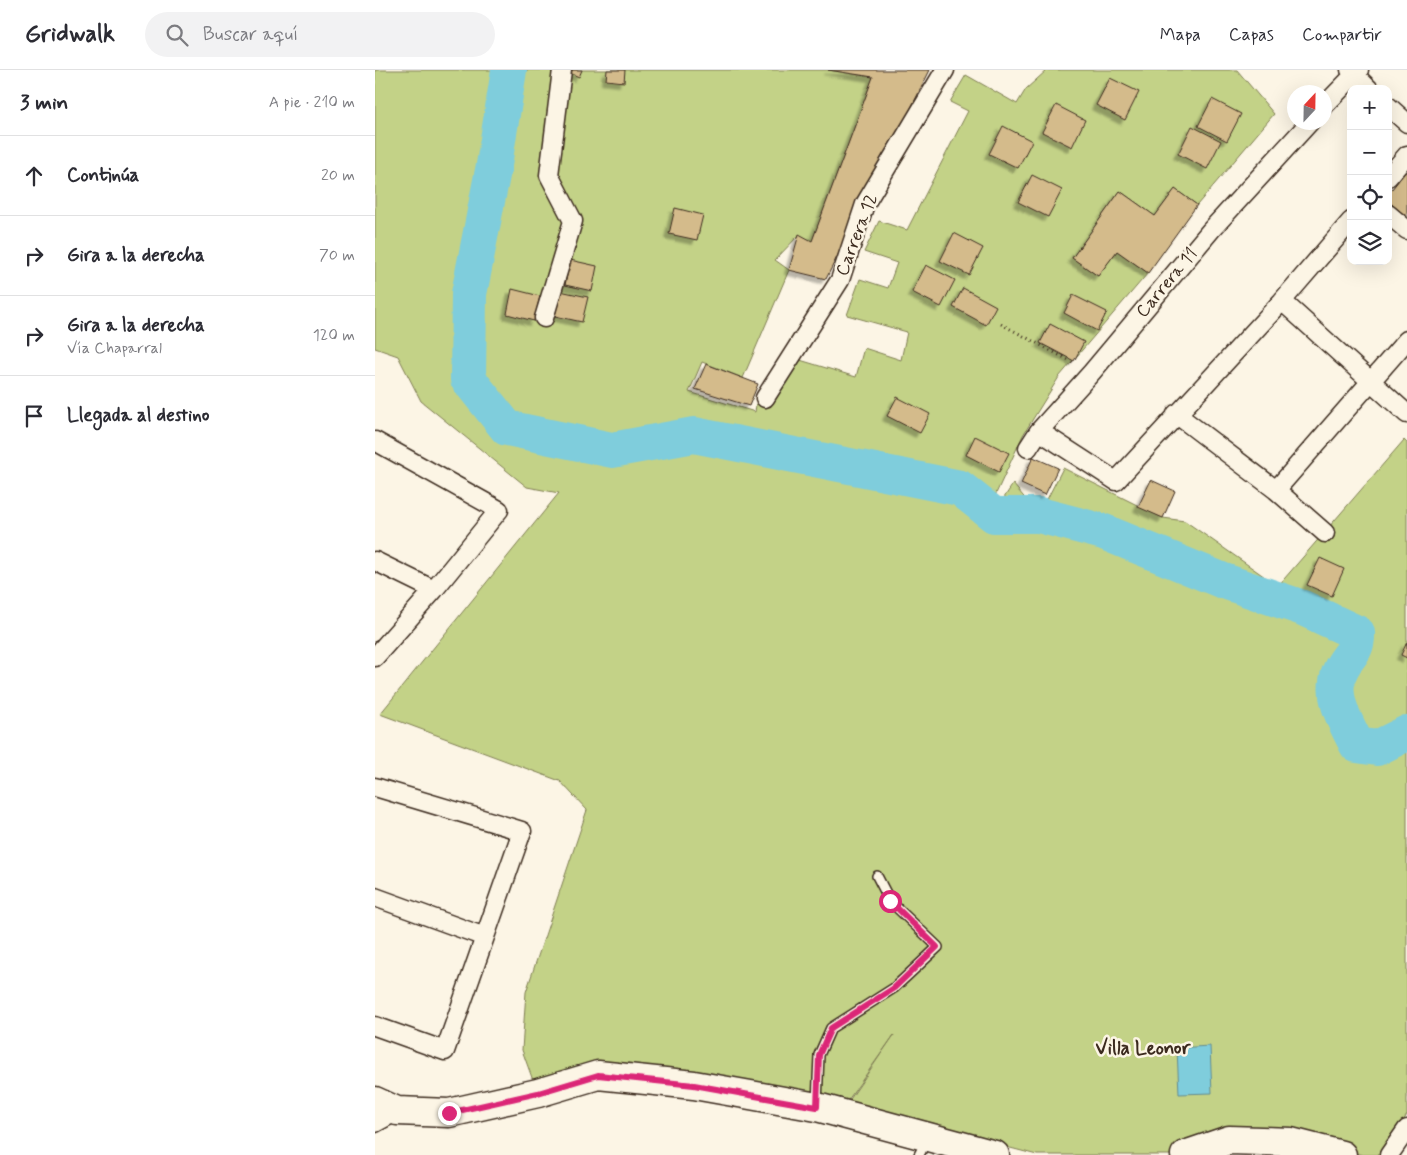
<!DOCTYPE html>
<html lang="es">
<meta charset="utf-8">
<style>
body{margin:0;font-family:Mynerve,sans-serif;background:#f2f2f3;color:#2b2b33}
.controls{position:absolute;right:15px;top:15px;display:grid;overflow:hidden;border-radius:10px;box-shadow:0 5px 20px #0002}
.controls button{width:45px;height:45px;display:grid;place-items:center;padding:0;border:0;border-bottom:1px solid #e1e1e2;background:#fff;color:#2b2b33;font:25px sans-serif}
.compass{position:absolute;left:912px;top:15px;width:45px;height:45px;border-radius:50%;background:#fff;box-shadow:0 5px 20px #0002;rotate:22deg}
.stop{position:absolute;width:15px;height:15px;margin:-11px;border:4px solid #db2777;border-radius:50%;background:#fff}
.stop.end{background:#db2777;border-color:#fff;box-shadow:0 1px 5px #0008}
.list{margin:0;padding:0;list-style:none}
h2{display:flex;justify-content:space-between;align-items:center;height:65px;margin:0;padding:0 20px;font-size:21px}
h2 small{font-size:16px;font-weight:400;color:#7c7c81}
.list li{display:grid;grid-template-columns:32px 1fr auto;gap:15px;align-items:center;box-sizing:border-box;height:80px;padding:0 20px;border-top:1px solid #e1e1e2}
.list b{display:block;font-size:19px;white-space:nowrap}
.list p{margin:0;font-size:16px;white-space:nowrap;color:#7c7c81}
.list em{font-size:16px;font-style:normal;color:#7c7c81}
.icon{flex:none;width:28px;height:28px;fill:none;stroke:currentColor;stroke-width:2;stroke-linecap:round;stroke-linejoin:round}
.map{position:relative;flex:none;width:1032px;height:1085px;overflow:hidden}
header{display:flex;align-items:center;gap:30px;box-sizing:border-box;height:70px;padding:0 25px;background:#fff;border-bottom:1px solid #e1e1e2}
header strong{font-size:24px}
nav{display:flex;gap:28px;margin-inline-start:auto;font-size:18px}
.search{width:350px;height:45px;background:#f2f2f3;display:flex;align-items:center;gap:12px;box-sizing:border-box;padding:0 18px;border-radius:28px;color:#7c7c81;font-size:19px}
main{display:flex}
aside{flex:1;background:#fff}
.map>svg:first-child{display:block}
</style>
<header>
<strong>Gridwalk</strong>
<div class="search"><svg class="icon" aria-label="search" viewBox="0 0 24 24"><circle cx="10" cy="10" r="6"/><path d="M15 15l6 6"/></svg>Buscar aquí</div>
<nav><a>Mapa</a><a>Capas</a><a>Compartir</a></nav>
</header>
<main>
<aside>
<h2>3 min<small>A pie · 210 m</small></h2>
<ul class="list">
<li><svg class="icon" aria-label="ahead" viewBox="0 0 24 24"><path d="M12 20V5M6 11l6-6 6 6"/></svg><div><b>Continúa</b></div><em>20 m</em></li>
<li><svg class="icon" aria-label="right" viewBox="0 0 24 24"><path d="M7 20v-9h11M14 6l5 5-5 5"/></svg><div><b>Gira a la derecha</b></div><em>70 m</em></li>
<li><svg class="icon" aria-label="right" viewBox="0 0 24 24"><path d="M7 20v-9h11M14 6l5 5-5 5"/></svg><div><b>Gira a la derecha</b><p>Vía Chaparral</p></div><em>120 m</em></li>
<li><svg class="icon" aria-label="arrive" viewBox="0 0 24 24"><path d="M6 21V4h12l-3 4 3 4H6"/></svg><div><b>Llegada al destino</b></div></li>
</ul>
</aside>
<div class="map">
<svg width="1032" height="1085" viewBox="0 0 1032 1085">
<defs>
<filter id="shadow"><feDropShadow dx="-4.5" dy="4.5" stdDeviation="1" flood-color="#0004"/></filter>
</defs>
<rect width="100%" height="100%" fill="#fcf5e5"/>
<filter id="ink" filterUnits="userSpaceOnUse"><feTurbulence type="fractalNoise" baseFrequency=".02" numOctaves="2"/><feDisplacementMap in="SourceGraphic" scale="10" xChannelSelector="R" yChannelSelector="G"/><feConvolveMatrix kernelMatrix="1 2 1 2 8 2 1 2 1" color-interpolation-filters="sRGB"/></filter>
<g filter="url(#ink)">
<path fill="#c3d287" stroke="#7f7e52" d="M0,0H453L498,7L437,171L424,165L400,190L414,200L368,308L327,292L314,322L380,342L382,328L398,332L415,287L481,307L489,278L526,290L532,262L472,245L485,209L513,218L522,193L489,182L504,151L532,160L593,41L575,32L591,5L642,34L651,19L672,0H862L899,44L822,135L800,119L780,146L745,121L697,188L723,206L742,181L773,203L684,307L648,365L619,428L627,431L638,414L664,445L688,398L788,448L810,451L903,516L1029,370L1032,373V1045L1005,1085H988L918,1067L798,1085H662L471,1035L519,965L471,1033L399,1017L160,1016L147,980L151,922L212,740L185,711L5,644L184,423L152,417L46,331L23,286L0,278Z"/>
<path fill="#7fcddc" stroke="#648c90" d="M835,976L837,1023L804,1024L802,978Z"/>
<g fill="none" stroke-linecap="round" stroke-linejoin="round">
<path stroke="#7fcddc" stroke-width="36" d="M134,0L119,95L94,224L93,309L132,358L237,380L319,365L585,418L619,445H664L729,462L846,510L928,538L982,563C983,582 972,585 965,601C954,626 971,653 982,675L1002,678L1032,663"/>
</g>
<path fill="#d4bb8b" stroke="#3b2a1e" filter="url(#shadow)" d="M194,0H207L204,7L193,2Z
M232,0H250L249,12L231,10Z
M453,0H555L451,209L414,200L424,164L437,171L498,7Z
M735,8L764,22L750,50L721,35Z
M837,29L866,44L852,71L823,56Z
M681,35L710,50L697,77L667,62Z
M628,56L657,71L643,98L614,84Z
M817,56L846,71L832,99L803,84Z
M1032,100V147L1013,131V124Z
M657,105L687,120L673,147L643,132Z
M800,119L822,135L773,203L742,181L723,206L697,188L745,121L780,146Z
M300,138L328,145L322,170L294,164Z
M579,163L608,178L594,205L565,191Z
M195,190L222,196L217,221L190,215Z
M551,195L580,210L566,237L537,222Z
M588,218L621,236L611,255L578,237Z
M137,219L165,226L159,251L132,244Z
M185,221L213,227L207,252L180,246Z
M698,225L732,242L722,261L689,243Z
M675,254L709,272L699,291L665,273Z
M331,294L383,314L374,336L320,319Z
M522,327L555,344L545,363L512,346Z
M600,366L634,383L624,402L591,385Z
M658,387L683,398L670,425L646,414Z
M776,410L800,421L788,448L763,437Z
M945,488L969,499L957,526L932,515Z
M1032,572V588L1026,585Z"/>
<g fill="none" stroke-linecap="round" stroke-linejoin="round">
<defs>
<path id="service" d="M442,1034L444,985L456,958L519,918L563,877L515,831L502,806
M544,1085L552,1069"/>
<path id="minor" d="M975,0L994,19
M949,36L984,0
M1013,36L1032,53
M1013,107L1032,85
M1013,144L1032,160
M907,231L1032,344
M169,248L198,151L174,105L187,0
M390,328L465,210L490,134L570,0
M801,344L901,420L950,463
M664,361L741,411L907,231L976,151
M0,371L124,440L59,520L0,587
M653,378L664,361L717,302L836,160L935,52
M901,420L1032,270
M0,491L59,520
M0,717L147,761L70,981L0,956
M0,827L110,867
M0,1053L22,1041
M1014,1085L1032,1059"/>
<path id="primary" d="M0,1031L22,1041L74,1043L163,1023L223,1005L319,1015L442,1037L620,1085
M810,1085L854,1070L916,1072L967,1085"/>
</defs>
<use href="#service" stroke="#3b2a1e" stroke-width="12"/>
<use href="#minor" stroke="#3b2a1e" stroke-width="21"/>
<use href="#primary" stroke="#3b2a1e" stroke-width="31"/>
<path stroke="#3b2a1e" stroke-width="3" stroke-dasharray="1 4" stroke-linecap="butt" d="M626,254L701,294"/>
<use href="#service" stroke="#fcf5e5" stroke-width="9"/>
<use href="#minor" stroke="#fcf5e5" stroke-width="18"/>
<use href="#primary" stroke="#fcf5e5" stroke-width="28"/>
</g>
</g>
<g fill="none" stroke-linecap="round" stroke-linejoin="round" filter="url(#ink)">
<path stroke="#db2777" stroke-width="6" d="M74,1043L163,1023L223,1005L319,1015L442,1037L444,985L456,958L519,918L562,877L515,831"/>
</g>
<g text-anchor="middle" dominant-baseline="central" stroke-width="5" stroke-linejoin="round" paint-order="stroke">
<g font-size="18" fill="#3b2a1e" stroke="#fcf5e5">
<text transform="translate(482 165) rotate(-69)">Carrera 12</text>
<text transform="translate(792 213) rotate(-50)">Carrera 11</text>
</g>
<g font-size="19" font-weight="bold" fill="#3b2a1e" stroke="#fcf5e5">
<text x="768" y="978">Villa Leonor</text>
</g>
</g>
</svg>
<div class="controls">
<button>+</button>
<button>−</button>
<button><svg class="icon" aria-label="locate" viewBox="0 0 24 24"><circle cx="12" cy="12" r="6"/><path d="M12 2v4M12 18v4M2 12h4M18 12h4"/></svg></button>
<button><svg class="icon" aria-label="layers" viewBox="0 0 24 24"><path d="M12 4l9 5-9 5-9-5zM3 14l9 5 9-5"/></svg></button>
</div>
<svg class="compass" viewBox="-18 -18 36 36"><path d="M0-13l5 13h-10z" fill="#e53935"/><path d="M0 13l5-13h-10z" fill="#7c7c81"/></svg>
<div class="stop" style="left:515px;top:831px"></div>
<div class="stop end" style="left:74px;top:1043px"></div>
</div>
</main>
